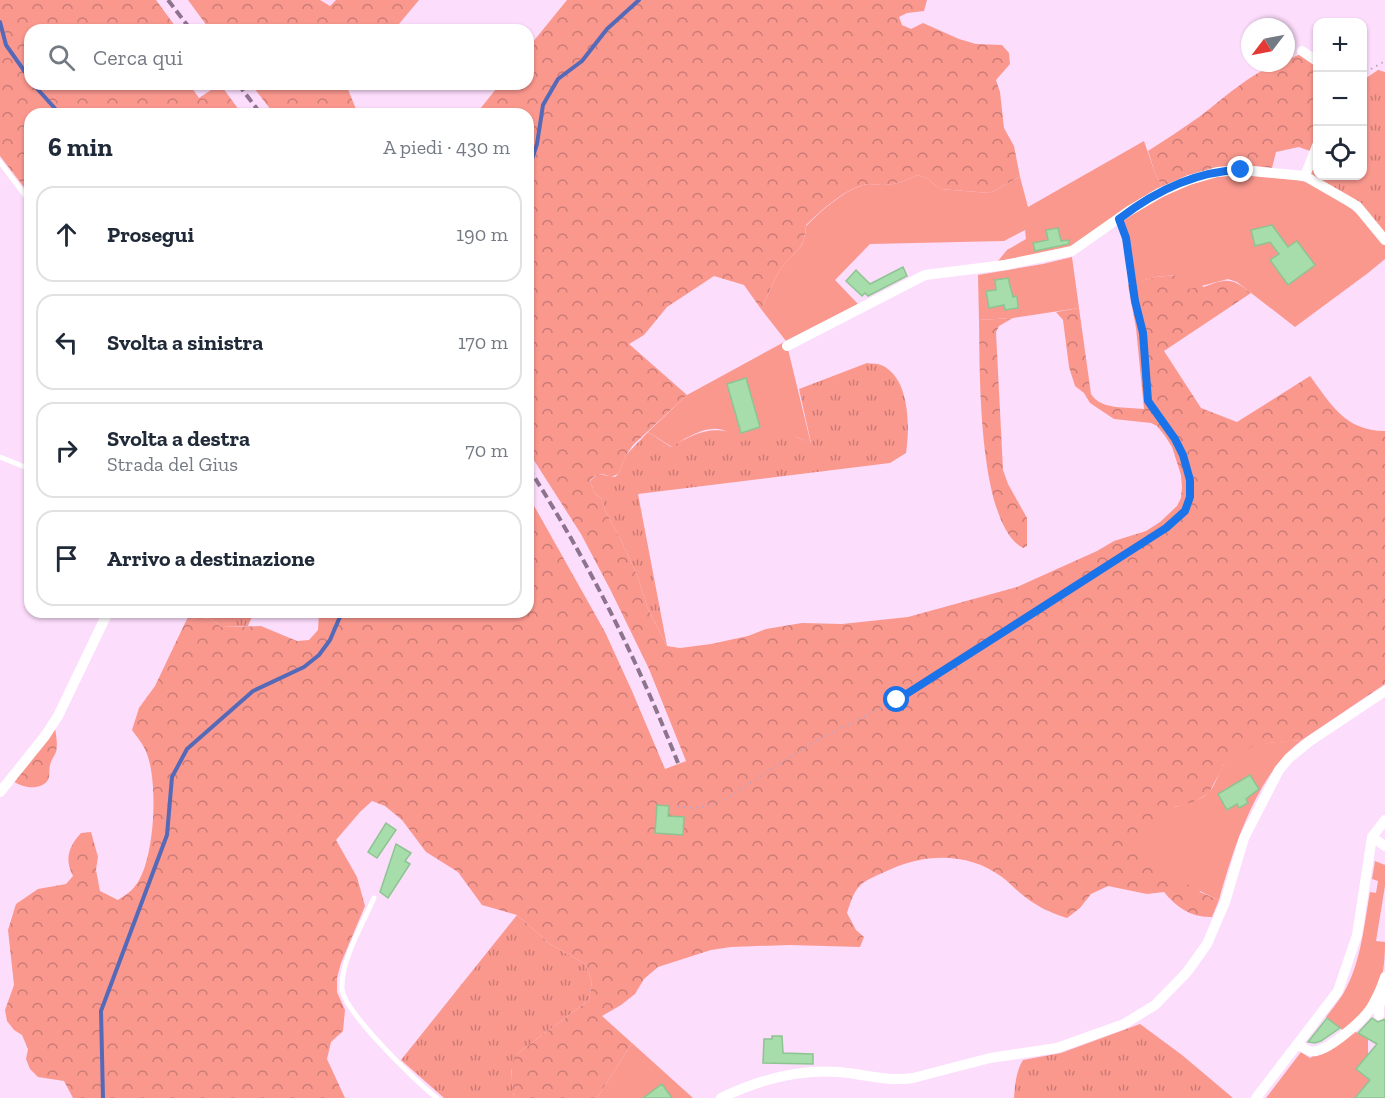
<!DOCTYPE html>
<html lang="it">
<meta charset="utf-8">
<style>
body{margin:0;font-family:"Zilla Slab",serif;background:#f6f6f7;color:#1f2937}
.controls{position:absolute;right:18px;top:18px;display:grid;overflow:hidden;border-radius:12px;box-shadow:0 2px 4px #0004}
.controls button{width:54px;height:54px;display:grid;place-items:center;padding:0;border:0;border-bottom:2px solid #e0e1e3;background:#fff;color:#1f2937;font:30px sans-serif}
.compass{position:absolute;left:1241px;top:18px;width:54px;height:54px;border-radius:50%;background:#fff;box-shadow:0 2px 4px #0004;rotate:238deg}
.stop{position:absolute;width:18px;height:18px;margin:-14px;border:4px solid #1a73e8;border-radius:50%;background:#fff}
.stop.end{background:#1a73e8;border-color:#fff;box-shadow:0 2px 6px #0008}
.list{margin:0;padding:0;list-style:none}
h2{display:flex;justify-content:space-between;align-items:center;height:78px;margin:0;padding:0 24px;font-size:26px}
h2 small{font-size:20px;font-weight:400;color:#747a83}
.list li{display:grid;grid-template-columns:39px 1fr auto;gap:18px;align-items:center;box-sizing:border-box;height:96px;margin:0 12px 12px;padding:0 12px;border:2px solid #e0e1e3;border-radius:18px}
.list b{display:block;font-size:22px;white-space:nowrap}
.list p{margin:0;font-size:20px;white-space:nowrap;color:#747a83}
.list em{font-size:20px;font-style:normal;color:#747a83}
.icon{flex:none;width:33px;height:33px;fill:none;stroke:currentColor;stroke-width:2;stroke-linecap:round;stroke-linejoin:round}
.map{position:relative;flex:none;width:1385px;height:1098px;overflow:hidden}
.search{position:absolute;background:#fff;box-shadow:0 2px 4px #0004;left:24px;top:24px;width:510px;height:66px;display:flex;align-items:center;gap:15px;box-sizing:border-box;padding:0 21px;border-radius:18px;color:#747a83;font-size:22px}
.panel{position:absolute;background:#fff;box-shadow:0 2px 4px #0004;left:24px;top:108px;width:510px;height:510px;border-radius:18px}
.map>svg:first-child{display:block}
</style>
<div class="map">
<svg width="1385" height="1098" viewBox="0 0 1385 1098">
<defs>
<pattern id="grass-tufts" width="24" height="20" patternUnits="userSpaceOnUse" patternTransform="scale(1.5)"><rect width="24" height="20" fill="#fa988e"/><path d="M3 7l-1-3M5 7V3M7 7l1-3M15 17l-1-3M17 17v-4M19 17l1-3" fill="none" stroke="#cb7b75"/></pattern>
<pattern id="forest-crowns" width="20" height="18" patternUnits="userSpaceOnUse" patternTransform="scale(1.5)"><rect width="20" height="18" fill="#fa988e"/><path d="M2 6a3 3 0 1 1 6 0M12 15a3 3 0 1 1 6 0" fill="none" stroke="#cb7b75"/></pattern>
</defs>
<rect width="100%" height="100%" fill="#fcddfc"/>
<path fill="url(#grass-tufts)" d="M1378,70L1385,72V233L1310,174L1317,152L1318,176H1362L1363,80Z
M867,363C871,364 877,363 881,365C910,377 910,427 906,453L890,463L638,494L667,646L648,609L637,575L622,542L606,512L601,498L595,494L590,481L597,474L615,477L618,474L626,455L648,432L671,447C689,436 708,426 729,432L789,434L811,443L799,389Z
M191,612H254L248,626L221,627L211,619L197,617L185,623Z
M517,915L550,944L585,964L592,981L589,1000L517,1054L511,1072L514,1098H444L401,1060Z
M1140,1024L1182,1055L1233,1098H1014C1015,1085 1016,1071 1023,1060L1061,1053Z"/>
<path fill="url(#forest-crowns)" d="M0,0H156L178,30H30V84H189L199,98L220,84L242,114H30V195L0,156Z
M188,0H320L330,6L336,0H419L394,30H210Z
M567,0H927L924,11L907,13L899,17L902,25L911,29L923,23L959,39L976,44L1002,45L1009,53L1010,64L996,80L1000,92L1004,128L1014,146L1020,177L990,193L940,189L927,178L917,175C905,181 895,185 882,185C876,185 869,183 863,185C842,191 822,210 806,225C804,253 794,250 780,270C773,280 768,297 761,309L744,285L714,276L667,307L644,335L629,344L687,395L633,445L626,455L618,474L611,477C602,473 596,473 590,481L595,494L601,498L606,512L622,542L637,575L648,609L667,646L680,648L711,644L748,636L766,629L802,623L842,624L908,617L1017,587L1097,551L1114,541L1146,531L1160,522L1177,506L1181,498L1182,487L1181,475L1172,447L1165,436L1157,426L1151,423L1114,419L1090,403L1084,393L1075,386L1069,367L1063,320L1056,312L1079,308L1091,394C1101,410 1126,407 1144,409L1136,328L1128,285L1155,277L1177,275L1204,287C1227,278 1232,278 1251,293L1164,351L1201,408L1237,422L1310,376C1331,404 1345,431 1385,431V684L1302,740L1268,743L1224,764L1209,793L1193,803L1175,807L1200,892L1219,900L1212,917C1192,918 1176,907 1164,892L1147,894L1108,886L1091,894L1080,908L1067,918C1048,912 1034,905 1019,892C1013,887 1008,881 1002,877C969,852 925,853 889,870C861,883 857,881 847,913L856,930L864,937L860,947L789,945L731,947L711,950L658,967L644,979L635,994L621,1005L602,1016L632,1043L597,1098H514C512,1082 508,1068 517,1054L589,1000L592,981L585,964L550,944L517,915L482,905L458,872L426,852L402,820L385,806L372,801L360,812L336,840L357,877L365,906L341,963L337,978V992L345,1010L343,1031L331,1042L327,1059L345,1098H73L64,1081L38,1077L30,1069L26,1059L28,1049L22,1035L14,1030L7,1021L5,1010L14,985L8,930L16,904L38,889L66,884L73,876C64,859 69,846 81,833L91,832L98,857L96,870L100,891L118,900C126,895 133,890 138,882C155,855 158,783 147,754C144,745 137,737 132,730L139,708L155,686L185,623L197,617L211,619L221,627L261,626L297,641L309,640L318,630L319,612H528V495L605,632L632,691L665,769L686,761L649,669L611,591L581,534L528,451V114H476L500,84H528V48Z
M1301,54L1317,66V135L1310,151L1299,147L1276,152L1272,168L1245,165L1162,187L1155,173L1148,151C1165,140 1182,129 1199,117C1220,102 1261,63 1286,63V60Z
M251,84H350L347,87L358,114H274Z
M1013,318L999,326L996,332L1003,470L1008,484L1027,518V546L1023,548C977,524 980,366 979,320Z
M55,728C56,735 58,744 56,752C54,756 51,761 50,765C49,770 50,776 48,780C41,791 22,788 13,781Z"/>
<path fill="#fa988e" d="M1144,141L1155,173L1162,187L1071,249L998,261L1007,250L1026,239L1025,230L1004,241L870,244L835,280L858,304L786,341L811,444C786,428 764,436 737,443C734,439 731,434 727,432C711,422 685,438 672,447L648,432L687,395L786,341L761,309C768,297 773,280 780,270C794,250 804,253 806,226C822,210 842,192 863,185C869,183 876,185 882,185C895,185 905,181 917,175L927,178L940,189L990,193L1020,177L1028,207Z
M1238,174C1260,177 1285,176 1306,182C1329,190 1375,223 1385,245C1385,249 1385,255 1385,259L1368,273L1295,327L1237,282L1228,279L1190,289L1177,275L1155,277L1136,283L1129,240L1123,220L1175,190L1213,177Z
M1072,257L1079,308L1013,318L979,320L978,275L1043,264Z
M1302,740C1257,774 1234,846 1219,900C1182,884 1163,870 1136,842C1145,825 1158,813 1176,807C1187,803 1197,802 1206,795C1216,788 1217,772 1225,763C1243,742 1276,742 1302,740Z
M1375,861L1385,865V886L1376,941L1385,942C1385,988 1375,1000 1344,1031L1326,1017C1332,1009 1338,1002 1343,994C1361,964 1364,925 1370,892L1376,893L1378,881L1372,879Z
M1354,1031L1368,1039V1055L1356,1069L1370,1080L1355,1098H1266L1301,1052L1310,1058Z
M632,1043L693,1098H597Z"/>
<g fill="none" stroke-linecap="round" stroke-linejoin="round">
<path stroke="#546ab9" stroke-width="4" d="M0,22L6,45L30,79
M33,84L60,114
M528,171L537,144L543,105L558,79L582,61L607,29L639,0
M103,1098L101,1011L167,835L172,777L187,749L253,691L304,667L319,655L330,640L342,612"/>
</g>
<path fill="#a7ddab" stroke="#8ec392" stroke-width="1.5" d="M1272,225L1288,247L1297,241L1315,265L1288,285L1270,260L1279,254L1270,242L1255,246L1251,230Z
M1058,228L1061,241L1069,240V244L1035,251L1033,243L1048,240L1046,230Z
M903,267L907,276L868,296L865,293L862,296L846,281L856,270L870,284Z
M1008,278L1013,297L1017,296L1018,308L1005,310L1004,305L989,308L986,291L996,290L995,280Z
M746,378L760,427L741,433L727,384Z
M1250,775L1259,789L1246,799L1248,803L1239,808L1237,804L1227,810L1218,794Z
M657,805L669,806L668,816L684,817L683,835L655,833Z
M386,823L396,830L377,858L368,852Z
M396,844L411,853L405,861L410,864L388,898L380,892Z
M1327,1018L1340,1028L1321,1041L1315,1043L1308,1042Z
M1372,1018L1378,1022L1385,1019V1098H1355L1370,1080L1356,1069L1377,1044L1358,1033Z
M772,1036H782L783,1053L813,1054V1064L763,1063L764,1039H772Z
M662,1084L672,1098H643Z"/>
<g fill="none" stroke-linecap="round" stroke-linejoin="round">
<path stroke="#bfa4bf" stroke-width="2" stroke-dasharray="1.5 4.5" stroke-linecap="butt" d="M1371,69L1385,61
M678,807L699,808L725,799L815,741L897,700L1166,528L1180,516L1188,504L1190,480L1183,455L1175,439L1148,401L1143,333L1123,230"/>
<path stroke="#fff" stroke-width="5" d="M1362,74H1363
M0,162L30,202
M0,457L30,469
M374,898C363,923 341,960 342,988C342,1010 417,1083 437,1098"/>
<path stroke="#fff" stroke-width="10" d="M1302,51L1318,62
M1305,176L1318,143
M787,346L925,275L1005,265L1072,251L1129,211L1159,193L1189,180L1217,172L1241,170L1305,176L1357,206L1385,240
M0,792L45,736L58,716L108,612
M1372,837L1385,846
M1379,1015V1007L1382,997
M1298,1043C1301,1046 1306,1050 1310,1051C1325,1055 1363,1020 1371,1008C1377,998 1382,987 1385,977
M721,1098C758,1080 797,1069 839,1072C863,1074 889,1082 913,1078L990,1058L1057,1048L1124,1024L1155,1005L1187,972L1207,944L1225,902L1244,838L1279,770L1289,758L1310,741L1385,691
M1256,1098L1338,991L1357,935L1372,837L1385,820"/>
<path stroke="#8d748d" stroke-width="4" stroke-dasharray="9 4.5" stroke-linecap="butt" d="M168,0L191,30
M238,84L261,114
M528,467C588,561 637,659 678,763"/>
</g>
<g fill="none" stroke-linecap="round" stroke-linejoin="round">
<path stroke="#1a73e8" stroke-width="8" d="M897,700L1166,528L1185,511L1190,497V480L1183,455L1175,439L1148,401L1143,333L1135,301L1126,238L1119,219C1154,192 1196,171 1241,170"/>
</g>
</svg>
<div class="controls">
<button>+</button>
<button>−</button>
<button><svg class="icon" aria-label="locate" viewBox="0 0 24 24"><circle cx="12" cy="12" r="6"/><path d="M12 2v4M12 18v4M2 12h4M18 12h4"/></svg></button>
</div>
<svg class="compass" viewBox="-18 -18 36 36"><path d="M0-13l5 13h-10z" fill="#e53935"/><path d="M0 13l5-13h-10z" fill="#747a83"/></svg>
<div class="stop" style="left:897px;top:700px"></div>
<div class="stop end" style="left:1241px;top:170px"></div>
<div class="search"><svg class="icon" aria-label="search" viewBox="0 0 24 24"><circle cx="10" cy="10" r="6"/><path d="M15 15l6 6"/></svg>Cerca qui</div>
<section class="panel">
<h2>6 min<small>A piedi · 430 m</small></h2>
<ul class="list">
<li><svg class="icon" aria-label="ahead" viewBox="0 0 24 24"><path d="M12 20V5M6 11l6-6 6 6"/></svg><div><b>Prosegui</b></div><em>190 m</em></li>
<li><svg class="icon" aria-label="left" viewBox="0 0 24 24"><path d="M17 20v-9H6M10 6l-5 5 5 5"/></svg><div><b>Svolta a sinistra</b></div><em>170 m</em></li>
<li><svg class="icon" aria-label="right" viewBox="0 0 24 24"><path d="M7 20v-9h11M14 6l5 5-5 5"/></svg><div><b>Svolta a destra</b><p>Strada del Gius</p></div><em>70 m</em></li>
<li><svg class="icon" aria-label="arrive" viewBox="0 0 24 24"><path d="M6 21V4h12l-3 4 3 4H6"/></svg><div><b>Arrivo a destinazione</b></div></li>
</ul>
</section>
</div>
